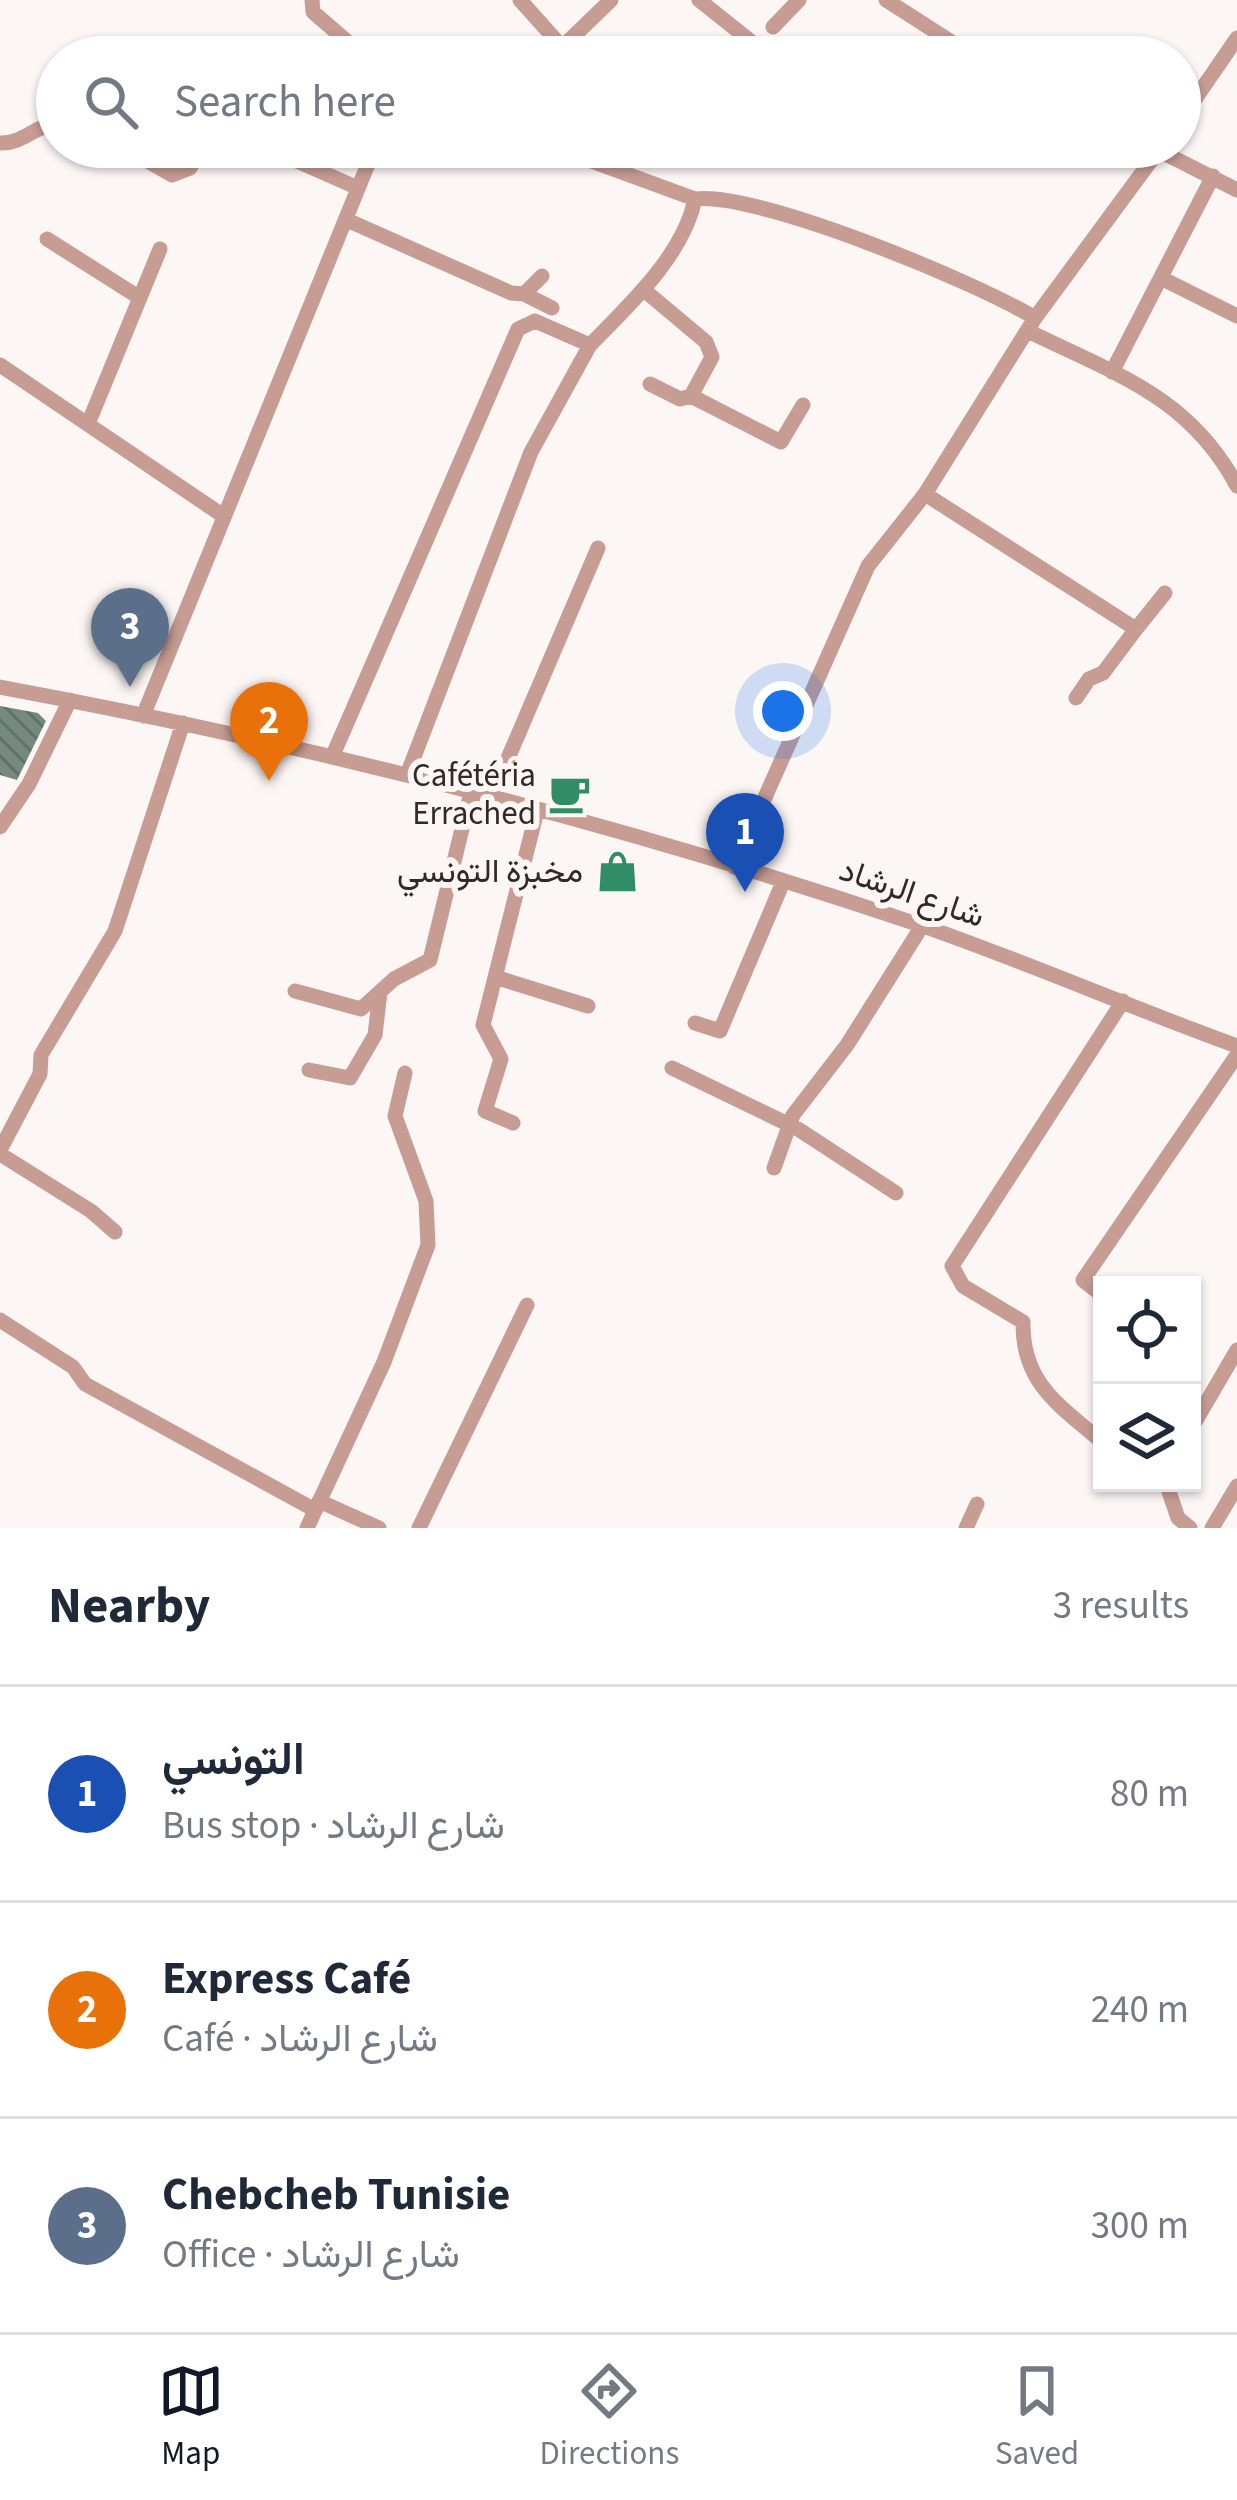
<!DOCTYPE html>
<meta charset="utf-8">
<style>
body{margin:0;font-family:"Source Sans 3",Vazirmatn,sans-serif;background:#f2f2f3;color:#1f2937}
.controls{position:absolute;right:36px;bottom:36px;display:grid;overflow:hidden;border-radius:0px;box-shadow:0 3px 9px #0004}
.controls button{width:108px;height:108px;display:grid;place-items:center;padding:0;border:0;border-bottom:3px solid #e0e1e3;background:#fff;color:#1f2937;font:60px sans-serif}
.you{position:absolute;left:783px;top:711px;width:42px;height:42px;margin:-30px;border:9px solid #fff;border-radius:50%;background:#1a73e8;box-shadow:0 0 0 18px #1a73e833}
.badge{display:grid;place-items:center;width:78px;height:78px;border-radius:50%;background:#111827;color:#fff;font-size:39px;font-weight:700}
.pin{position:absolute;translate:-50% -99px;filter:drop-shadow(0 3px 6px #0008)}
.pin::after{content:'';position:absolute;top:63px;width:42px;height:36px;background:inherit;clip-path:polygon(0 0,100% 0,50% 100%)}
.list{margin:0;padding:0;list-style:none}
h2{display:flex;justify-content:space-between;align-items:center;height:156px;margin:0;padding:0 48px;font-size:51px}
h2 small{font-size:39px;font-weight:400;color:#747a83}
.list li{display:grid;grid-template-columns:78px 1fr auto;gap:36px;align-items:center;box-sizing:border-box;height:216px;padding:0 48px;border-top:3px solid #e0e1e3}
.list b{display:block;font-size:45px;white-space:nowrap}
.list p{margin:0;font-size:39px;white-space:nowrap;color:#747a83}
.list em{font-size:39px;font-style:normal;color:#747a83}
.icon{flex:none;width:66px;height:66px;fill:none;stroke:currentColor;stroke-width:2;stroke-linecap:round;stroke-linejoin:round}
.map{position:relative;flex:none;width:1237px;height:1528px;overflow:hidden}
.search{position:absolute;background:#fff;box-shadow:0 3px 9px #0004;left:36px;right:36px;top:36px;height:132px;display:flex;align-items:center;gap:30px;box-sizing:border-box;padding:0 42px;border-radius:66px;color:#747a83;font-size:45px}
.sheet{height:804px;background:#fff}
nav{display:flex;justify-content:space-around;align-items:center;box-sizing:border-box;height:168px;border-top:3px solid #e0e1e3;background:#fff;font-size:33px;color:#747a83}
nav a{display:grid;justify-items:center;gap:6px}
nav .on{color:#111827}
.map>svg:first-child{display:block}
</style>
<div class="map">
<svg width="1237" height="1528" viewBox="0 0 1237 1528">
<defs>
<pattern id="building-back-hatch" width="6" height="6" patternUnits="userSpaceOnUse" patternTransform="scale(3)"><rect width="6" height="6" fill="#758a7e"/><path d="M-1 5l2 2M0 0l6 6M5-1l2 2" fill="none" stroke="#617167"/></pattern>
</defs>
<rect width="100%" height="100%" fill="#fcf6f5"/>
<path fill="url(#building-back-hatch)" d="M0,706L38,713L46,721L17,780L0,775Z"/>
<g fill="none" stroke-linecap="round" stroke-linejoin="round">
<path stroke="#c69c93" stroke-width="15" d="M312,0L313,12L365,57
M520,0L562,47
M699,0L753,43L756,57
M886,0L975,57
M773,27L799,0
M552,57L611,0
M1180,121L1237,38
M0,143C24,144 35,124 57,125
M123,147L172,175L190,168L201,147
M265,147L358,188
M553,147L695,199C759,192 976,282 1035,318
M1154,148L1237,190
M347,220L511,293L524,294L542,276
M47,239L140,298
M1161,278L1237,316
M644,290L706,342L712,357L691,396L781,442L803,405
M524,294L552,308
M1028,331C1115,374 1189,396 1237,486
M0,365L222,515
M1112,372L1213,176
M650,384L680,399L691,396
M88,424L160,249
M925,494L1136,629L1103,673L1089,679L1076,698
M1136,629L1165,593
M0,687C312,745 622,824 923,926C1029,963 1132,1008 1237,1046
M143,716L375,147
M333,755L518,329L535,321L590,345C629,305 683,256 695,199
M407,775L531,452L590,345
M491,798L598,548
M0,827L29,784L70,700
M734,867L868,566L925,494L1035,318L1161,147
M495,977L588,1006
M295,991L361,1009L394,979L430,960L471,792
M695,1023L720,1031L783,882
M672,1068L798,1129L896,1193
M309,1070L350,1078L375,1035L380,992
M513,1123L485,1111L501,1059L483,1025L537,811
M0,1150L40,1074L41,1055L115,931L183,723
M0,1154L91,1211L115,1232
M774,1168L793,1115L847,1045L922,926
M1102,1295L1083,1280L1237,1055
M0,1320L73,1367L85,1384L315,1510
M1192,1427L1237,1350
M1102,1442C1059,1405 1022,1383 1023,1322L963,1286L952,1266L1123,1001
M1166,1483L1178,1518L1190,1528
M319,1501L379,1528
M307,1528L384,1362L428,1245L426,1201L395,1116L405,1073
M419,1528L527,1305
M966,1528L977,1504
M1212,1528L1237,1486"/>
</g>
<defs>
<symbol id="cafe-bare" viewBox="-9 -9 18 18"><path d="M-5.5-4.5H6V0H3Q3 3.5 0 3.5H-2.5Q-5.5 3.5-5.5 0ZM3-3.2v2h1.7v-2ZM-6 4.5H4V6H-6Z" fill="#318d65" stroke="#fcf6f5" stroke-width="2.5" paint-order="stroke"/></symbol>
<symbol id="shop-bare" viewBox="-9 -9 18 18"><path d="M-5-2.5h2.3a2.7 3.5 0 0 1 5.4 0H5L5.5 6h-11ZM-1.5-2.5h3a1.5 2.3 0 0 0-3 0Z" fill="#318d65" stroke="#fcf6f5" stroke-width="2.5" paint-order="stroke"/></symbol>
</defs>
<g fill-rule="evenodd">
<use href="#cafe-bare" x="540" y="764" width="59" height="59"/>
<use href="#shop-bare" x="588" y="842" width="59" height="59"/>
</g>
<g text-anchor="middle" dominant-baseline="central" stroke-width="12" stroke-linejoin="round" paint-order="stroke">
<g font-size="33" fill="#322926" stroke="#fcf6f5" text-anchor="end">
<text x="536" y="775">Cafétéria<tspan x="536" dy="38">Errached</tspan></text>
<text x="583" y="871">مخبزة التونسي</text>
</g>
<g font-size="33" fill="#322926" stroke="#fcf6f5">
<text transform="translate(912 893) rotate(19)">شارع الرشاد</text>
</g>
</g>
</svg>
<div class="controls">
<button><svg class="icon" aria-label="locate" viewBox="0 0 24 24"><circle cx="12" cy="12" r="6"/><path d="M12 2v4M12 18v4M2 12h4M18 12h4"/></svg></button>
<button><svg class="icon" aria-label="layers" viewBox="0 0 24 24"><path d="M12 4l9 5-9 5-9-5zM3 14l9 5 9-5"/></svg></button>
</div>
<div class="you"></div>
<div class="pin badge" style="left:745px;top:892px;background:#1a4fb4">1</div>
<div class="pin badge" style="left:269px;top:781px;background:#e8710a">2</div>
<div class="pin badge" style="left:130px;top:687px;background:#5c6f8a">3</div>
<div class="search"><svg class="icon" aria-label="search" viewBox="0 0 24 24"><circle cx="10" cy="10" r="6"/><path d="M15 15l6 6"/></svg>Search here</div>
</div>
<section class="sheet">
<h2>Nearby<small>3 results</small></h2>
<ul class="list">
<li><span class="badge" style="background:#1a4fb4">1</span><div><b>التونسي</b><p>Bus stop · شارع الرشاد</p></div><em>80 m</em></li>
<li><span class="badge" style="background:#e8710a">2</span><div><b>Express Café</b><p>Café · شارع الرشاد</p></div><em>240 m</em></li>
<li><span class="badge" style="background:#5c6f8a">3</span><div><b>Chebcheb Tunisie</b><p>Office · شارع الرشاد</p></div><em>300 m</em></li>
</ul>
</section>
<nav>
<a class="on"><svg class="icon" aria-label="map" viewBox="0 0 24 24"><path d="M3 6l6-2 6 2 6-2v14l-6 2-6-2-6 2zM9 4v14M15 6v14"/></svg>Map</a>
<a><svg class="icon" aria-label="directions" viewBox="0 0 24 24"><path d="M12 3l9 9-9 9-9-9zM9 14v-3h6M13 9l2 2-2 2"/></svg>Directions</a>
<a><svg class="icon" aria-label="saved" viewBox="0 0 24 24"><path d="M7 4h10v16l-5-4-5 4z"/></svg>Saved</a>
</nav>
